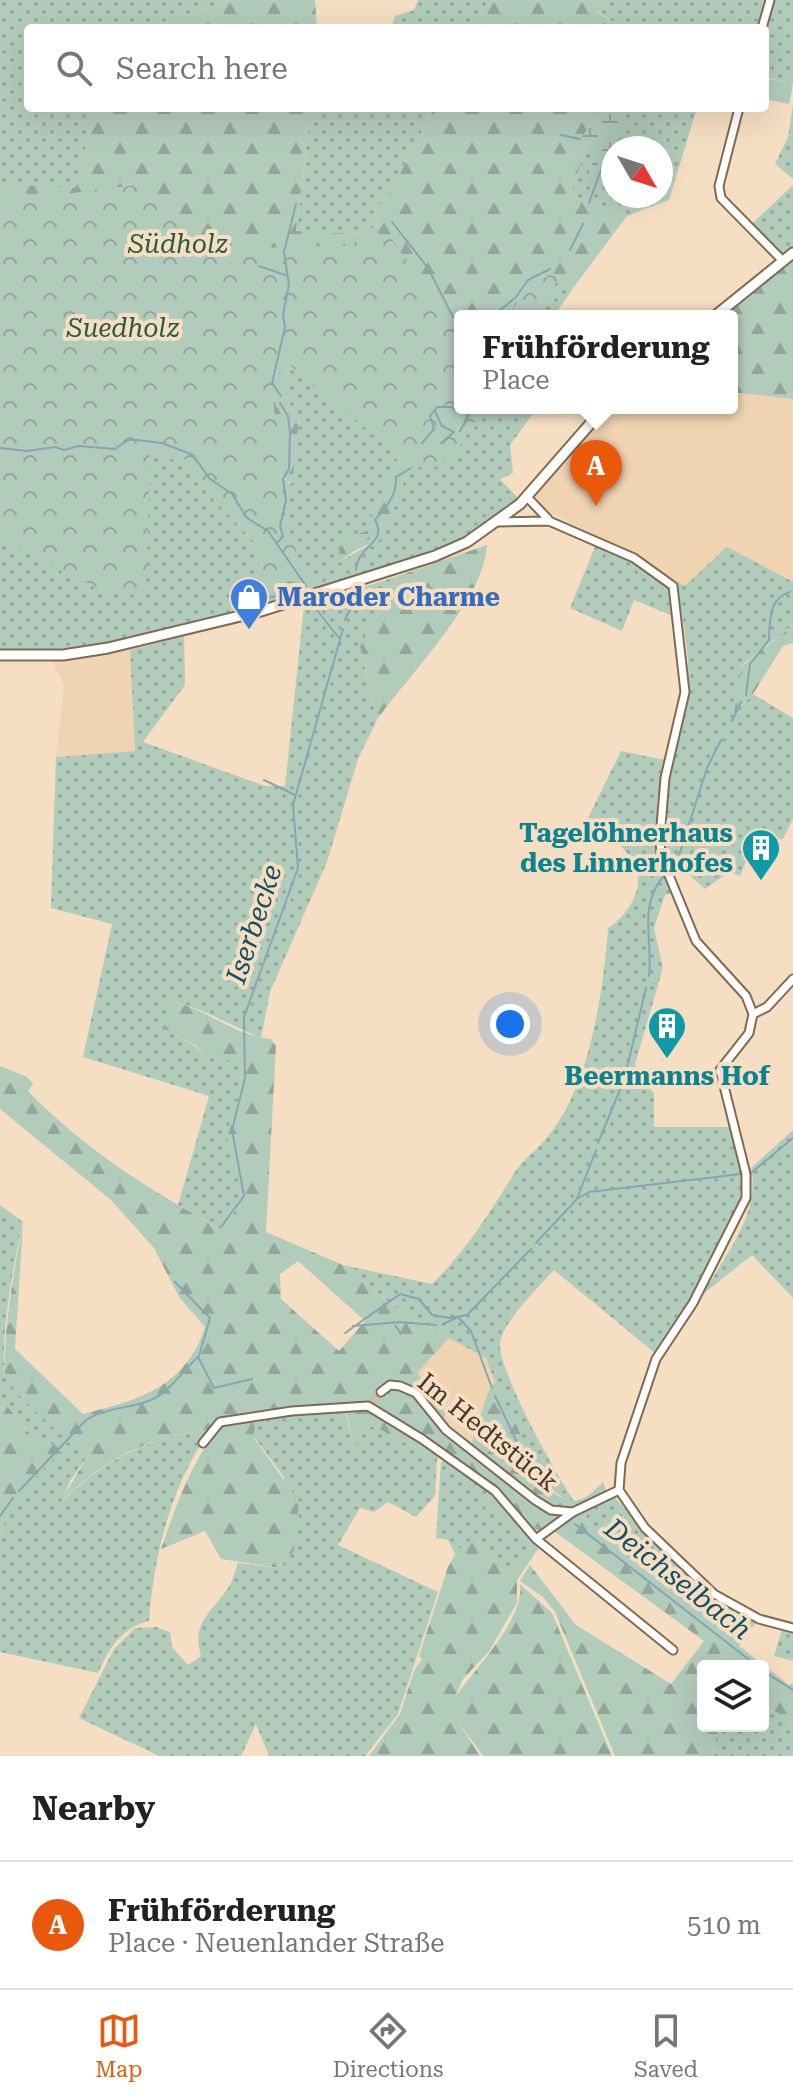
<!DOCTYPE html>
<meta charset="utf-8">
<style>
body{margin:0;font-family:"Roboto Serif",serif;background:#f6f6f6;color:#222}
.controls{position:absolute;right:24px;bottom:24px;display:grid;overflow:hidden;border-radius:8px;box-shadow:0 8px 32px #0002}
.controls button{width:72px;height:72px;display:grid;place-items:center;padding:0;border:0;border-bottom:2px solid #e0e0e0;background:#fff;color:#222;font:40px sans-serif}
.compass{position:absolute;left:601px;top:136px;width:72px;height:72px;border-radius:50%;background:#fff;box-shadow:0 8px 32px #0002;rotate:129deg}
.you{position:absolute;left:510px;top:1024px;width:28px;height:28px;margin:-20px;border:6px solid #fff;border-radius:50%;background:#1a73e8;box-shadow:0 0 0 12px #1a73e833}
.badge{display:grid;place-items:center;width:52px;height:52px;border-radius:50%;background:#ea580c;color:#fff;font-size:26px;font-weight:700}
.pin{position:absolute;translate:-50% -66px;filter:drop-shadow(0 2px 4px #0008)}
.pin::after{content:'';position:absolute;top:42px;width:28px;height:24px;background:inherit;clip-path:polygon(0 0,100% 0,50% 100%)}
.popup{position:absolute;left:454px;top:310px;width:284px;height:104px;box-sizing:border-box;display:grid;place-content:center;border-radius:8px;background:#fff;filter:drop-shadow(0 2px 6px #0005);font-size:26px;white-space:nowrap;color:#767676}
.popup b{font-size:30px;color:#222}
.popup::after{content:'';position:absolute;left:50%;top:100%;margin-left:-16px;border:16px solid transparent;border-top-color:#fff}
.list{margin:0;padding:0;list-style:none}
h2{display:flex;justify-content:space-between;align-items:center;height:104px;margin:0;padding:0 32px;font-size:34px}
h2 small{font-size:26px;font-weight:400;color:#767676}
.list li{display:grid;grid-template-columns:52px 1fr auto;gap:24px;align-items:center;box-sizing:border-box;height:128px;padding:0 32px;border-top:2px solid #e0e0e0}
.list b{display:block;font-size:30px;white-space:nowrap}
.list p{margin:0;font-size:26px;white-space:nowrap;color:#767676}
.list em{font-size:26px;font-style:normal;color:#767676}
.icon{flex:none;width:44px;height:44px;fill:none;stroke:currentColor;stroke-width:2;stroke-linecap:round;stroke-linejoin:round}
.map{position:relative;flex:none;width:793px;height:1756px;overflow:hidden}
.search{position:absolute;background:#fff;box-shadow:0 8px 32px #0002;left:24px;right:24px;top:24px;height:88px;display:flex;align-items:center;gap:20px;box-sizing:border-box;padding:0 28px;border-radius:8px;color:#767676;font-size:30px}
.sheet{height:232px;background:#fff}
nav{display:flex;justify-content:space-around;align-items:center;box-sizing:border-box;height:112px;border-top:2px solid #e0e0e0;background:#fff;font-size:22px;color:#767676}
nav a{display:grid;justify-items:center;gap:4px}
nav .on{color:#ea580c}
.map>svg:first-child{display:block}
</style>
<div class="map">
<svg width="793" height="1756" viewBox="0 0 793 1756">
<defs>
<pattern id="grass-dots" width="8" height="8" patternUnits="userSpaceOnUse" patternTransform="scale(2)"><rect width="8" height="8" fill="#b2ccbc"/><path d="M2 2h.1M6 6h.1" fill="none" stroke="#92a799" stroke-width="1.8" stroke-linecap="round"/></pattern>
<pattern id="forest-firs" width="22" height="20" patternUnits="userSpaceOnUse" patternTransform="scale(2)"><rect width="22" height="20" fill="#b2ccbc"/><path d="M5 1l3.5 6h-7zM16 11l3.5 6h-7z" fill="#92a799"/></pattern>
<pattern id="wetland-marsh" width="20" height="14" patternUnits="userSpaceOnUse" patternTransform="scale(2)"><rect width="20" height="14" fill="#b2ccbc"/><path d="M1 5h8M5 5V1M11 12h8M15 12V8" fill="none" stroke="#92a799"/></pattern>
<pattern id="park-crowns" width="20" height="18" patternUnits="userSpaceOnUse" patternTransform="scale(2)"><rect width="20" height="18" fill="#b2ccbc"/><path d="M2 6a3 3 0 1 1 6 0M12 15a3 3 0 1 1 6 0" fill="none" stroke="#92a799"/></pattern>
</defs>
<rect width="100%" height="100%" fill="#f6dec2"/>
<path fill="#f0d3b1" d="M732,392L793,399V582L685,586L635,556L543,509L535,495L609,408H732Z
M130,650L135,751L56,757L64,686L53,662Z
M449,1338L486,1358L495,1382L488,1392L472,1445L443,1423L417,1373Z"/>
<path fill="url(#grass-dots)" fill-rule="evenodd" d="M0,0H229L155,28H28V108H95L76,189L0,184Z
M418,0H488L474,28H391L395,16L414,10Z
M601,0H793V84L765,77V28H622L597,11Z
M793,104V179L775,164L788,137Z
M311,108H434L391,191L374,210L378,226L353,234L296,232Z
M600,108H697L669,200L627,216L570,195ZM613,148H661V196H613Z
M793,185V246L780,256L752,224Z
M542,276L574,287L554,316H510Z
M211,355L274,405L276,472L291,484L299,420L282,390L292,365L401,451L365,533L337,563L380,539L421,440L460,408H509L532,415L510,445L513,473L500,479L520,500L459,541L302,594L127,639L75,648L0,650V535L146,442L182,465L300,591L317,584L182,434Z
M596,544L656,573L669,586L675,617L634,600L622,631L570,608Z
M727,547L793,582V625L742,665L735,712L753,694L793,718V819L783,839L756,837L740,876L729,872L705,889L674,862L670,866C647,816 681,744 687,692C692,657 681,616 677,581L685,586Z
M398,576L360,647L377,720L358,759L327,862L270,992L261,1038C232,1026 203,1008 173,1002L166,1029L196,1047L205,1057L243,1062L239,1103L227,1137L243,1190L235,1210L220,1229L178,1205L209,1096L83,1057L112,924L51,908L56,757L135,751L130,650L184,636L185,685L143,742L265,786H285L304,606Z
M621,751L665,760C654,822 653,833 671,893L665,895L654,928L663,968L635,1064L636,1075L654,1093V1127H731L743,1176V1198L697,1292L656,1354L554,1270C541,1285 500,1324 500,1345C500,1374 556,1474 574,1501C533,1496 500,1395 486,1358L403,1313L343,1265L432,1284C466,1251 490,1212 515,1172C523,1159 535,1152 544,1141C590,1090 603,993 608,928C620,920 627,912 633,900C652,862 614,840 587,820Z
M793,1130V1298L752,1255L703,1294C724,1257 761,1213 751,1168Z
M0,1205L23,1222C14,1261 0,1336 5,1374C9,1388 73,1443 87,1457L70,1481L63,1501C105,1458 152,1437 211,1429C171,1485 154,1554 149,1621C122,1627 109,1649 98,1673L0,1652V1535L13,1501L30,1434L0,1397Z
M345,1412L354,1448L364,1430L373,1426L437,1459L435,1496L416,1517L388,1502L374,1512L360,1508L338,1545L438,1592L398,1714L365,1756H269L256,1724L241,1756H159L79,1718L114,1649L135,1628L156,1627L170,1632L172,1647L188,1665L201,1656C191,1623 211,1613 228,1588C233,1581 235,1571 238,1563L279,1568L284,1477L253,1436L257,1418L294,1413Z
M445,1460L493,1492L483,1505L532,1545L511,1571L477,1540L455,1554L448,1540L436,1538L441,1462Z
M612,1495L695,1580L758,1620L743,1639L630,1559L582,1516Z
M782,1629L793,1631V1661L774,1656Z
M763,1711L777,1712L793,1726V1756H712L719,1726H763Z"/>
<path fill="url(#forest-firs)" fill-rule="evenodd" d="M229,0H315L317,28H155Z
M488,0H601L597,12L622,28H474Z
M95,108H311L296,231L353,234L378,226L374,210L391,191L434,108H600L570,195L627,216L574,287L542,276L510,316H460V381L421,440L380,540L356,550L336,564L343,538L365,532L401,451L292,365L282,390L299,420L292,484L276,472L274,405L211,355L182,435L318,584L300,591L182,465L146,442L0,535V184L76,188Z
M793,246V399L732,392V316H706Z
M487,545C484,601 409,674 377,720L360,647L398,576Z
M793,625V643L783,646L753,694L734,713L742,666Z
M173,1002C207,1009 235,1036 271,1039L276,1046L266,1232L343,1265L403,1313L449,1338L417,1373L447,1406L443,1423L471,1445L488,1392L495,1382L547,1488C572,1507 582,1504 603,1482L607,1492L539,1530C519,1527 516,1507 502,1495C484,1480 461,1469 441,1456L437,1459L373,1426L364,1430L354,1449L345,1407L220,1420L211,1429C147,1438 106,1457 60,1503L87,1457C65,1436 21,1403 6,1378C0,1352 16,1255 23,1224L15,1349L83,1414C138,1400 185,1388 205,1327L179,1297L154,1248L111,1200L0,1109V1066L27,1077L33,1084L28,1091C85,1150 150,1190 220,1229L235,1211L242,1190L227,1137L239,1103L243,1063L205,1057L196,1046L165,1029L169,1003ZM298,1261L365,1321L339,1351L281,1299L280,1274Z
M0,1397L30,1434L63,1449L13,1501L0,1535Z
M257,1418L253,1437L299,1501L294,1550L280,1568L221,1559L205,1531L161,1549C177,1504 191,1461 222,1424Z
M493,1492L525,1534L540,1546L517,1580V1603L489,1651L463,1679L454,1699C473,1670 525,1620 520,1584L552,1613L612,1756H483L457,1720L480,1756H369L400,1714L414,1671L422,1659L419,1656L448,1567L458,1549L476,1539L511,1571L532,1545L483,1505Z
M600,1500L583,1517L630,1559L743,1639L739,1646L789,1685L793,1683V1726L777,1712L763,1711V1666H703V1726H719L712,1756H615L555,1612L543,1597L520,1581L530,1565L576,1625L671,1684L704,1641L551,1529Z"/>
<path fill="url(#wetland-marsh)" d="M603,108H625L617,145L603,161L596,183L583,186L595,157V148L580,139Z"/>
<path fill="url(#park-crowns)" d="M148,185C169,203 190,229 215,242C234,252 370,248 387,234C406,254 443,323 460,331V408H482C470,431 455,461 428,470L405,461L284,360L270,398L283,446L278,489L305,582L261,594L258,551L252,537L181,455L150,448L146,597L97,588L0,539V198C49,201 99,186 148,185Z
M550,275L559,277L539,316H502C521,304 530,284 550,275Z"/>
<path fill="#b2ccbc" d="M765,78L793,84L789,104L765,99Z"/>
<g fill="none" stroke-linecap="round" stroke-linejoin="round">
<path stroke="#86a5b3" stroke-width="2" d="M561,135L580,139
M589,203L606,156
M392,222L428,268L453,317L460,322
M570,250L583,224
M259,266L288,276
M493,316L516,297L528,280L550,269
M281,396L272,383L285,327L283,315L289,285L284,252L296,204
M435,411L442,426L454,432L441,443
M460,431L472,408
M422,443L434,429L430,416L437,407H451L461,413L466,408
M0,448L27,451L55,447L64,450L79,446L115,449L128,440H137L162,443L193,455L209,478L232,494L247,518L268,531L306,586L273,597L261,595
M368,539L369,538
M278,542L283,536L280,526L286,500L283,479L289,469L290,433L288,416L280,403
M356,570C358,544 388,544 375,520C386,507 397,496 396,477L411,468
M316,609L339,638
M345,620L356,596
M746,695L750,664L769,640C770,622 768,598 790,592
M732,721L741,702
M264,780L295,795
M676,865L707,768L721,740
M649,976C653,939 638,907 663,877
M598,1143L624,1080L646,988
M751,1173L793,1138
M577,1199L589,1192L741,1174
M221,1227L244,1196L232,1130L245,1078L244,1017L298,868L293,805L343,629
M536,1243L577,1199L596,1150
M175,1282L210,1318L199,1356
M443,1324L458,1317L471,1331L492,1388
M395,1325L401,1334
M353,1326L400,1322L436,1325
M345,1333L400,1294L419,1299L432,1315L450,1318L467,1315L531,1249
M495,1396L537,1484
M19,1491L85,1421C104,1407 130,1409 151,1400C171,1391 182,1371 198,1357L214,1388L252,1379
M0,1516L13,1498
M575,1524L757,1666
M763,1671L793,1690"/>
<path stroke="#d2bda4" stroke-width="7" stroke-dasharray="7 3.5" stroke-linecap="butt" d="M373,1402L381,1392"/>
<defs>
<path id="street" d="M762,28L770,0
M739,108L719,186L721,198L783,261
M527,497L548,519
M497,522L549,521L634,558L673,586L685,692L665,778L660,838L661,856L696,941L746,996L753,1014L749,1033L720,1070L746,1174V1198L693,1303L656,1359L621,1463L619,1490L645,1528L714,1594L759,1619L793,1628
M753,1014L767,1007L793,979
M381,1392L390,1385L400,1386L416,1393L446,1430L535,1500L551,1510L573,1512
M203,1443L220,1422L292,1411L368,1406L422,1439L495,1491L536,1539
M619,1490L573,1512L536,1539L673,1650"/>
<path id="secondary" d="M715,316L793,253
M0,655H63L108,648L261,611L435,556L467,542L520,504L604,408"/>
</defs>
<use href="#street" stroke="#806b52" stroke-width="11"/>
<use href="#secondary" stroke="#806b52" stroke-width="13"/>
<use href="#street" stroke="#fff" stroke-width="7"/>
<use href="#secondary" stroke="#fff" stroke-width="9"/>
</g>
<defs>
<symbol id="shop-pin" viewBox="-11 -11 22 30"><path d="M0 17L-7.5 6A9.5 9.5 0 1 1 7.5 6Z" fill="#3f7fe0" stroke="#f6dec2"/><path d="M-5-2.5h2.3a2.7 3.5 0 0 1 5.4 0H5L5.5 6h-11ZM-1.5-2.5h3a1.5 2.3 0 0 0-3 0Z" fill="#fff"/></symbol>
<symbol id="building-pin" viewBox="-11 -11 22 30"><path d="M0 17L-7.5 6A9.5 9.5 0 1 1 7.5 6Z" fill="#0f9aa8" stroke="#f6dec2"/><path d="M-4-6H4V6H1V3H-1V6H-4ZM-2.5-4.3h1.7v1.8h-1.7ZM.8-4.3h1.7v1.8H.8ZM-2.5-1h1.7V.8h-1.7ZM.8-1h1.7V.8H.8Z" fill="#fff"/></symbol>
</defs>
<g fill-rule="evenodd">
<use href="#shop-pin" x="227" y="575" width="44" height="60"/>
<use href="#building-pin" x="739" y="826" width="44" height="60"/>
<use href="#building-pin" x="645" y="1004" width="44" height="60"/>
</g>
<g text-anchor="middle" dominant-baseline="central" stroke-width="8" stroke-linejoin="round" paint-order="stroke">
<g font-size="26" font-style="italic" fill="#295b40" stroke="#f6dec2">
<text x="178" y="244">Südholz</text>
<text x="123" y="328">Suedholz</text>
</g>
<g font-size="26" font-weight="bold" fill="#366cbe" stroke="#f6dec2" text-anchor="start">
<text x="277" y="597">Maroder Charme</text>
</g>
<g font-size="26" font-weight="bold" fill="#0d838f" stroke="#f6dec2" text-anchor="end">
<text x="733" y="833">Tagelöhnerhaus<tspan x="733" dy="30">des Linnerhofes</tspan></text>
<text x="667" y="1076" text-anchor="middle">Beermanns Hof</text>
</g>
<g font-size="26" fill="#42382d" stroke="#f6dec2">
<text transform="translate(488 1432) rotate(39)">Im Hedtstück</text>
</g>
<g font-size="28" font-style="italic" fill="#124f65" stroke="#f6dec2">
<text transform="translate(254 924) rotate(-72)">Iserbecke</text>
<text transform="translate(678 1579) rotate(38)">Deichselbach</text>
</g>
</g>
</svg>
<div class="controls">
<button><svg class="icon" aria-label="layers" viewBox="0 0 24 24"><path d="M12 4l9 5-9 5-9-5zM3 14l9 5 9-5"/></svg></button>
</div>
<svg class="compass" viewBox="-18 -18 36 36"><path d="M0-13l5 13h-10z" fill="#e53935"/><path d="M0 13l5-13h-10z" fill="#767676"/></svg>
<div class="you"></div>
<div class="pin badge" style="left:596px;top:506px">A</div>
<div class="popup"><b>Frühförderung</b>Place</div>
<div class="search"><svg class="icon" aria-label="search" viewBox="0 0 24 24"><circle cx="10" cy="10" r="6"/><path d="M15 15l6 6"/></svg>Search here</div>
</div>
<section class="sheet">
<h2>Nearby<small></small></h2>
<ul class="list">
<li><span class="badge">A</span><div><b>Frühförderung</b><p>Place · Neuenlander Straße</p></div><em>510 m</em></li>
</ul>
</section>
<nav>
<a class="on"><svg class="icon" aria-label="map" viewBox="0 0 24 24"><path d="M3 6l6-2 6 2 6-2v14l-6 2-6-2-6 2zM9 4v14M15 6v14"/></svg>Map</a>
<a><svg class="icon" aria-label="directions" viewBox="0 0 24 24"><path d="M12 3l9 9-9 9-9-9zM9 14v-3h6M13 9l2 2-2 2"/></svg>Directions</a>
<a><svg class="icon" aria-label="saved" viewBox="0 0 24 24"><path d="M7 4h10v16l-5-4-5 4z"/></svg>Saved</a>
</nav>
